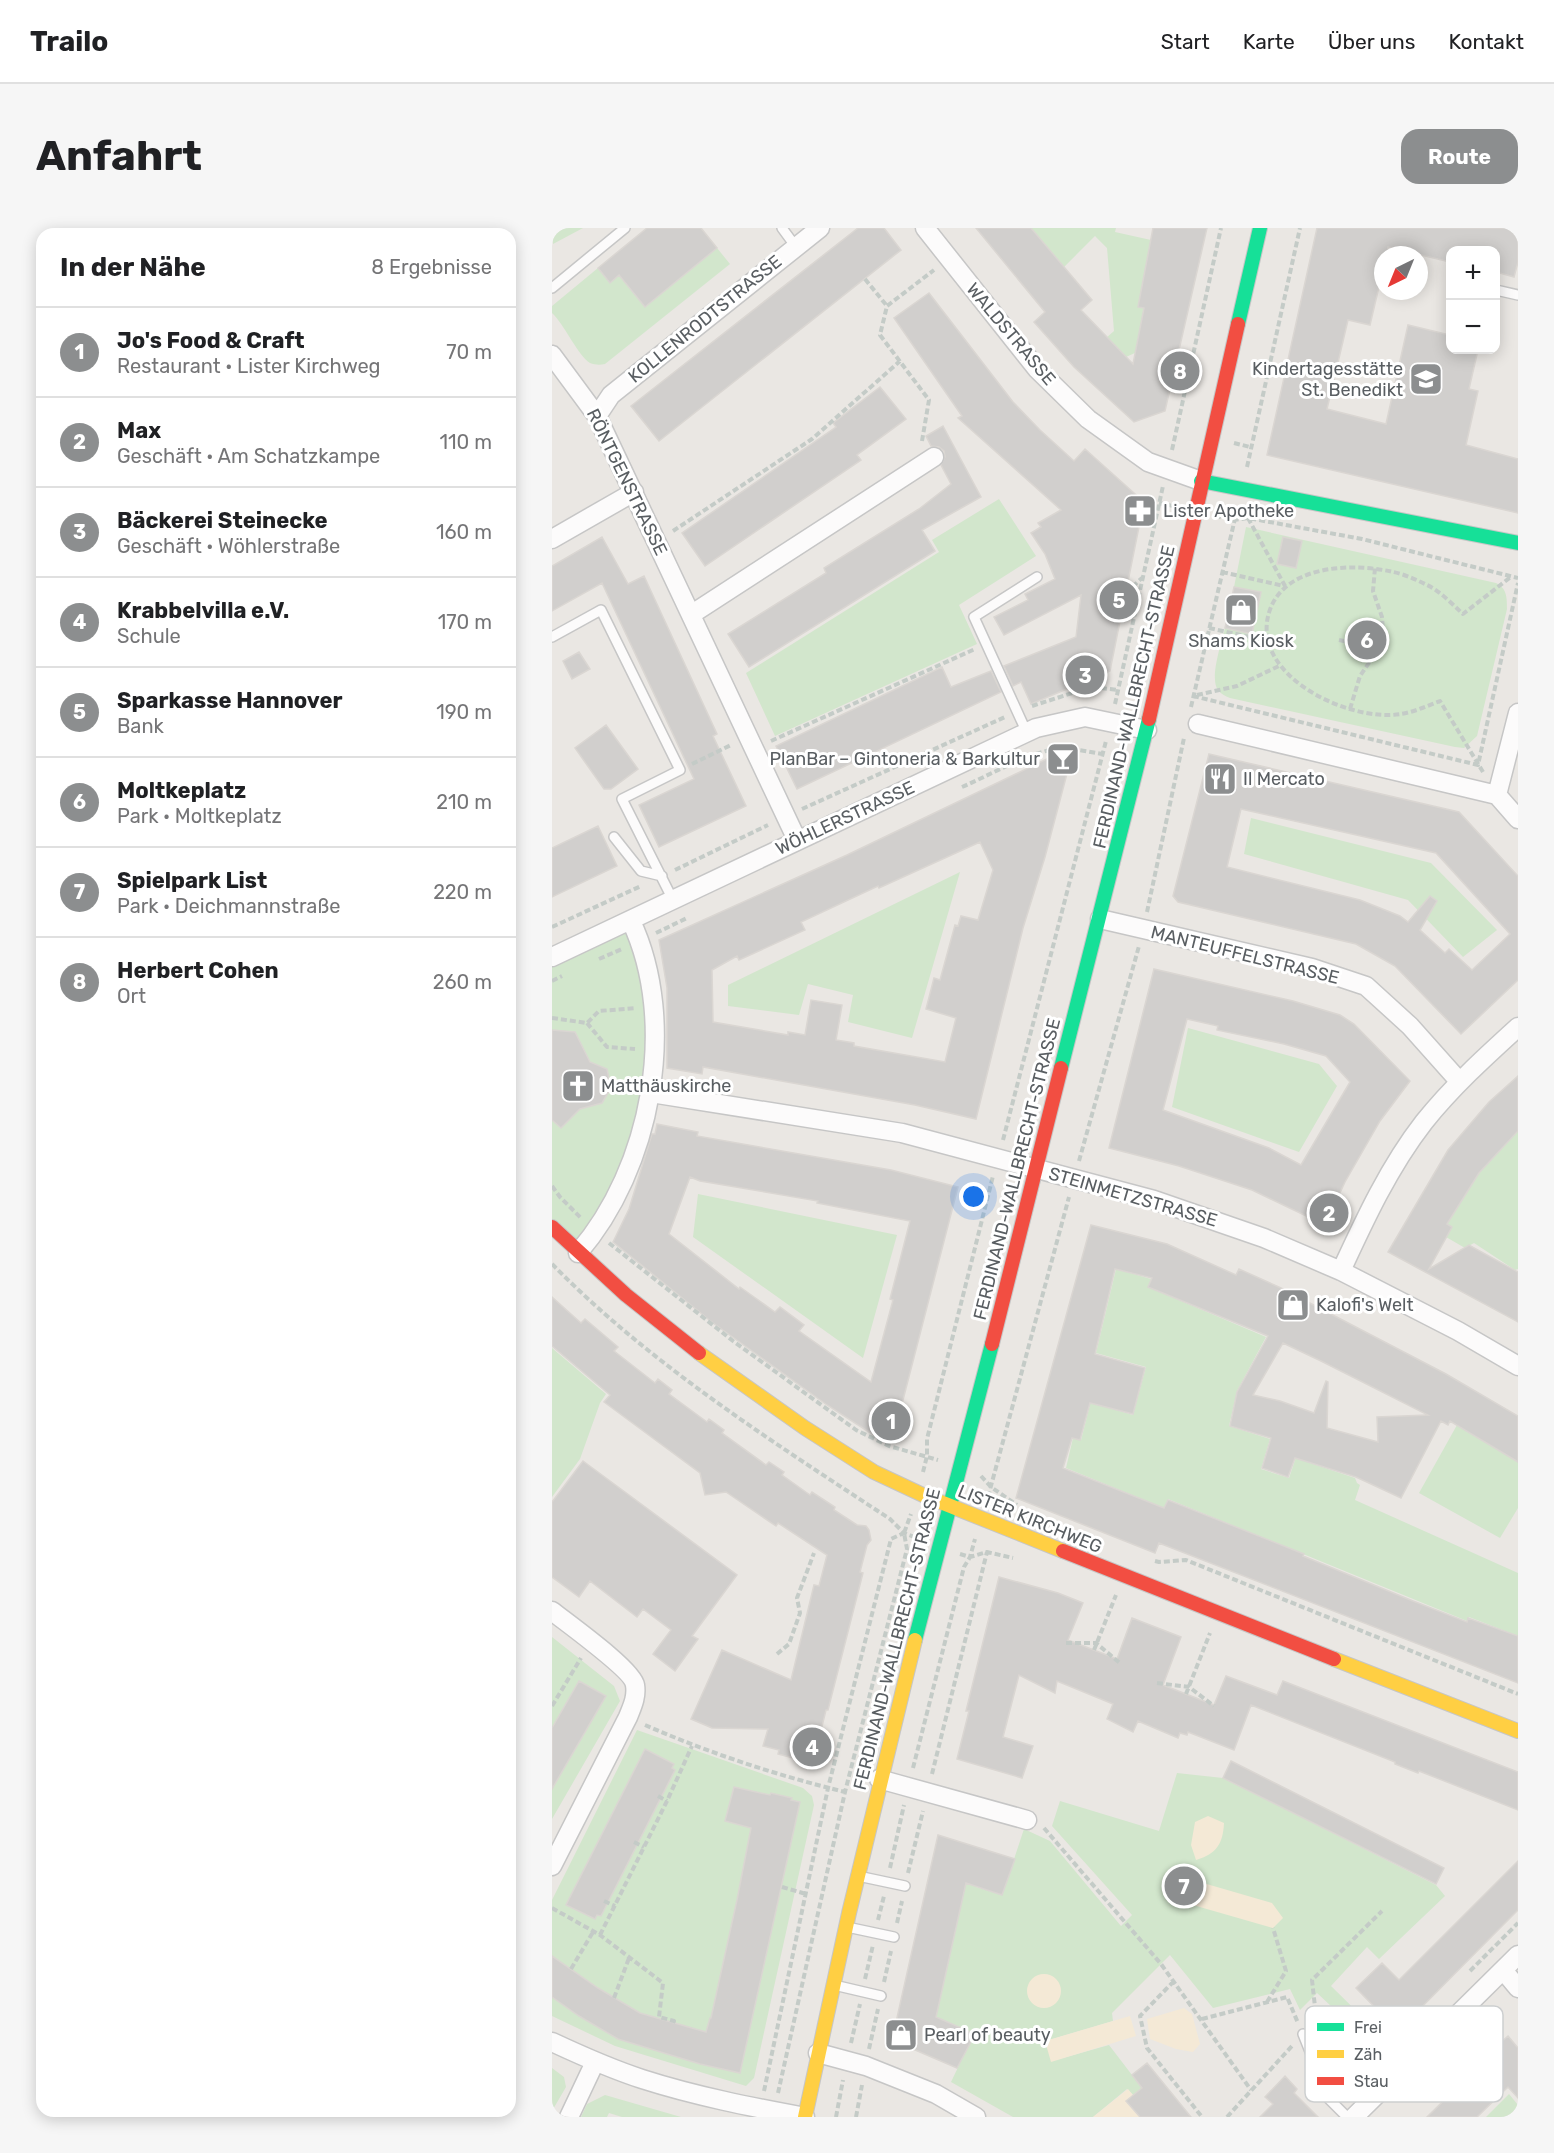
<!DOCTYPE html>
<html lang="de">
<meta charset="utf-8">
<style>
body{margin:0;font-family:Rubik,sans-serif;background:#f6f6f6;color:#202124}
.controls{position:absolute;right:18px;top:18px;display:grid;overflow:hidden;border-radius:12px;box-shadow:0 3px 15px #0003}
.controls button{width:54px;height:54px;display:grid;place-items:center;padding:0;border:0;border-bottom:2px solid #e0e0e0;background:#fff;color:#202124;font:30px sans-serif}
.compass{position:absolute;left:822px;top:18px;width:54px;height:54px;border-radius:50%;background:#fff;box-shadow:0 3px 15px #0003;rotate:223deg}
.you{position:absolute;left:422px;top:969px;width:21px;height:21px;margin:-15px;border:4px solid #fff;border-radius:50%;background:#1a73e8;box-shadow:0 0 0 9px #1a73e833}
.badge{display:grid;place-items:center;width:39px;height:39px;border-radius:50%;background:#8c8e8f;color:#fff;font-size:20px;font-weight:700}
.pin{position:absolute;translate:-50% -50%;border:3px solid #fff;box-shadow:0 2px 6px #0006}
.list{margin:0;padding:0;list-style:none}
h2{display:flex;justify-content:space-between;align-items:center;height:78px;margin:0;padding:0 24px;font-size:26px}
h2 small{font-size:20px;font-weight:400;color:#757577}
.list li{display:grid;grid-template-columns:39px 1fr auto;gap:18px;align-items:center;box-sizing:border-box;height:90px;padding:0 24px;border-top:2px solid #e0e0e0}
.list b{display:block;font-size:22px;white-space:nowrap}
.list p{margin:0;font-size:20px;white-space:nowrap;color:#757577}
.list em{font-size:20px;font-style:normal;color:#757577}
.map{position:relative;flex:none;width:966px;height:1889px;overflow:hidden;border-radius:18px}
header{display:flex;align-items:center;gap:36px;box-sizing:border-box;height:84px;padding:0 30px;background:#fff;border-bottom:2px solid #e0e0e0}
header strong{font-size:28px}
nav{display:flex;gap:33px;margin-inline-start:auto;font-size:21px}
.intro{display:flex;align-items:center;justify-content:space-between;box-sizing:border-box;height:144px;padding:0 36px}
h1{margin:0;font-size:42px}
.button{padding:15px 27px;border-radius:18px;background:#8c8e8f;color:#fff;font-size:21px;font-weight:700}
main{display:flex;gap:36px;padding:0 36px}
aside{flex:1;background:#fff;border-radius:18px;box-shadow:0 3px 15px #0003}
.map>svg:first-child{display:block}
</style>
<header>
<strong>Trailo</strong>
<nav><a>Start</a><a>Karte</a><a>Über uns</a><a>Kontakt</a></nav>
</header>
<div class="intro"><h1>Anfahrt</h1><a class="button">Route</a></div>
<main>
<aside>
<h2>In der Nähe<small>8 Ergebnisse</small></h2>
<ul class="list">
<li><span class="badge">1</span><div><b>Jo's Food &amp; Craft</b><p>Restaurant · Lister Kirchweg</p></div><em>70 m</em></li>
<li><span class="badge">2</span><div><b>Max</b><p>Geschäft · Am Schatzkampe</p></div><em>110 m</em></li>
<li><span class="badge">3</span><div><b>Bäckerei Steinecke</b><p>Geschäft · Wöhlerstraße</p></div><em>160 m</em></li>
<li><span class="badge">4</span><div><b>Krabbelvilla e.V.</b><p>Schule</p></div><em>170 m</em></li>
<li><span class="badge">5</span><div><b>Sparkasse Hannover</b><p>Bank</p></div><em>190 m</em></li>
<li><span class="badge">6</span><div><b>Moltkeplatz</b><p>Park · Moltkeplatz</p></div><em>210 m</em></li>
<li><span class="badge">7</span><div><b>Spielpark List</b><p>Park · Deichmannstraße</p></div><em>220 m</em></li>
<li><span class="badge">8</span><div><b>Herbert Cohen</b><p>Ort</p></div><em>260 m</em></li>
</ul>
</aside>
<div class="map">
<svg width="966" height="1889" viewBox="0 0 966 1889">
<rect width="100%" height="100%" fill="#eae7e3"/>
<path fill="#d2e6cc" d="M0,0H31L1,16Z
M479,0H564L563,4L599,12L586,78L592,80L585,124L574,129L554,110L562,103L555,20L543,8L512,39Z
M165,20L178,36L53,136C48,137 43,137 38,135C27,129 12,96 0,85V78L46,40L58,55L67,47L93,79Z
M447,271L484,328L407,377L425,416L223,508L194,445L387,324L380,312Z
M694,299L944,355C955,360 955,370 955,381L925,508L912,520L903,519L678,470C673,468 669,466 666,462C657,450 670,414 673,400L700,405L709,365L682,359Z
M699,590L879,635L945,702L911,729L856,672L692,626Z
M408,644L360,810L296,794L301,767L256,756L247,787L176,778V757Z
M79,693L101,765L85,916L26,1025L0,999V729Z
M636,800L767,836L785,858L747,924L620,879Z
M966,903V1041L963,1042L922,1015L913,1020L894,1009L900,999L895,996L927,945Z
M146,966L345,1007L311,1130L141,1009Z
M564,1041L599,1051L596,1059L714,1109L685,1163L677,1198L718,1211L709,1241L737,1250L747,1220L758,1235L803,1250L805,1255L808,1257L803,1272L966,1345V1408L917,1389L915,1393L616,1271L612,1280L514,1240L521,1210L529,1212L538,1177L530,1175L534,1162L547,1177L581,1187L594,1139L544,1125Z
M0,1120L54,1166L48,1175L28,1231L0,1269Z
M905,1197L966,1234V1280L948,1310L867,1265Z
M0,1409L62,1458L68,1473L0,1591Z
M85,1502L251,1560L260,1568L262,1577L202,1850L194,1858L63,1818L0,1788V1672Z
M625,1545L671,1550L884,1657L893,1668L827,1731L815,1719L779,1758L835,1813L786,1862L759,1805L780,1779L765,1765L748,1782L738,1761L661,1780L618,1727L560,1785L561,1793L494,1813L500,1833L557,1817L590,1860L581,1867L575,1861L541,1889H461L399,1854L422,1806L379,1787L387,1776L411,1668L412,1647L424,1659L450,1667L472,1601L498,1613L569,1698L580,1687L500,1598L508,1573L607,1603Z
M0,1840L12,1849L14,1859L0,1883Z
M957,1866L966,1877V1889H934Z
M53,1867L129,1889H70L57,1885L55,1889H29L35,1876Z"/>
<path fill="#f4e9d6" d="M656,1588L672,1595C671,1615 665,1626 644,1632L639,1617L643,1594Z
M634,1650L720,1675L731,1690L721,1700L627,1673L620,1657Z
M475 1763a17 17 0 1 1 34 0a17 17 0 1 1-34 0Z
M632,1780L640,1786L648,1816L641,1824L624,1821L598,1811L595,1791Z
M578,1788L584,1808L499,1834L493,1813Z
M576,1861L581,1867L575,1873L588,1889H541Z"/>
<path fill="#d1cfcd" stroke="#dad6d2" stroke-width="1.5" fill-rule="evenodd" d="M95,0H149L165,20L93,79L67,47L58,55L46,40Z
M306,0H332L349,22L107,213L79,178Z
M424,0H479L540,72L529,82L581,136L592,80L586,79L601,0H655L613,183L582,194L522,139L482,94L493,84Z
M765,0H966V34L962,49L944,44V22H898V34L836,19L835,27H831V42L818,97L796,92L775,181L834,196L856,97L898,107V122H926L917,161L926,163L914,217L966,231V285L715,227Z
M377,65L461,174L488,202L522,233L533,221L592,274L558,443L479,476L469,454L461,458L452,438L524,409L529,367L452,407L442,389L476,372L473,366L503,351L493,326L479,305L489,299L486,295L509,282L406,190L410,188L342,90Z
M328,159L354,191L305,227L309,232L153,338L130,305L284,199L281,195Z
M391,198L429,269L370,302L383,323L197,439L176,406L274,345L272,340L367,281L399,256L389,237L393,229L392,223L387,219L379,218L374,208Z
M50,309L76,356L92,348L165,506L161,508L194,578L107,619L87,577L142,551L50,355L0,383V338Z
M731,309L750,313L744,340L725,336Z
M682,359L709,364L700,406L673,400Z
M27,424L38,441L20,451L11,433Z
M390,439L399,459L439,443L449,464L245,561L224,518Z
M54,497L86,541L59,561H52L23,520Z
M503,525L512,527L516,534V542L493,629L471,700L424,891L363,877L151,839L150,846L115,840V760L107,712L295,627L499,529ZM428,614L441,642L426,692L409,688L406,698L403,697L388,752L382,750L374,781L404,790L393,834L302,818V815L284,812L290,777L259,772L253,807L236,804V807L161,794L160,742L185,728L187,732L253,702L249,694L326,658L327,660Z
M657,526L907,584L966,648V752L909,806L843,738L804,716L626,674L621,668ZM689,581L884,625L958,706L920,742L897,721L893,725L868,702L885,673L878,668L856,694L848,688L808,672L675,639Z
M46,598L65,638L0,669V620Z
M602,741L741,773L788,787L802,796L858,853L828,893L793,954L773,997L700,962L627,938L557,920ZM635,791L666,798L665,802L732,816L774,828L798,854L749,937L717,920L611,882Z
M0,802L23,804L38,834L55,841L59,860L50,875L28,881L9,900L0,892Z
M966,848V903L927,945L895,996L900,999L877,1041L917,1017L966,1044V1094L836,1024L896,922L937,874Z
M105,896L146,904L145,908L339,942L406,959L344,1199L335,1207L323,1208L275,1177L161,1095L61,1014L77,981L100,906H103ZM138,949L148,953L266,973L265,975L358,993L338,1071L341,1072L319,1154L247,1103L252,1097L228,1079L223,1084L188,1059L187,1061L117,1006Z
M539,997L615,1016L684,1047L687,1041L729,1060L894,1146L966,1188V1234L898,1193L896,1197L889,1193L849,1270L804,1249L743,1230L736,1249L710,1240L719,1210L678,1198L685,1164L716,1108L596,1059L600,1050L563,1041L543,1126L593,1140L581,1186L538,1175L528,1212L520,1210L511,1240L612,1280L616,1272L752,1326L751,1328L861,1373L915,1394L916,1390L966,1408V1455L607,1315L603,1325L464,1270ZM731,1115L769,1133L876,1187L825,1189L826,1214L775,1200L776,1154L774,1153L762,1185L728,1173L701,1167Z
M0,1069L29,1095L33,1091L66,1119L62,1123L103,1155L106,1151L120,1162L117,1166L155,1194L157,1191L172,1202L170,1205L214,1237L217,1234L232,1244L230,1247L258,1267L260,1264L283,1279L282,1282L305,1297L314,1298L317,1302L319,1312L315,1317L308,1344L311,1345L276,1482H274L262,1531L246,1528L245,1531L226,1526L227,1522L211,1518L216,1501L160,1500L139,1491L170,1422L239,1452L262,1357L267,1358L275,1327L226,1295L224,1298L174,1264L153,1267L148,1245L52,1174L58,1167L0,1118Z
M31,1233L185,1347L140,1408L146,1411L123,1443L101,1426L119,1402L91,1381L85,1389L38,1353L27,1369L0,1349V1274Z
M447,1349L506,1365L531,1375L516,1412L565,1431L580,1390L629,1409L611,1457L662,1477L674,1448L725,1467L731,1453L966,1544V1582L867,1543L866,1545L843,1536V1534L699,1477L682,1522L636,1504L635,1507L628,1505L626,1510L586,1493L581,1504L555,1491L561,1476L505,1453L503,1465L467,1447L451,1509L481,1518L470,1550L405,1531L417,1483H414Z
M27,1453L54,1468L0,1561V1500Z
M93,1521L122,1536L120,1540L123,1542L49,1688L45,1687L43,1691L14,1677Z
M679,1533L892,1640L884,1656L671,1550Z
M182,1559L218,1567L219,1565L240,1570L239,1572L248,1574L188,1845L148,1836L66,1811L27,1788L0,1769V1728L46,1760L88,1785L154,1804L158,1790H159L185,1672L199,1600L173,1593Z
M386,1607L463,1631L450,1667L414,1655L384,1789L423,1806L405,1840L340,1812Z
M966,1633V1682L846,1803L804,1760L830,1735L847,1752Z
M956,1808L966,1820V1870L956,1859L925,1889H875L933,1832L931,1830Z
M595,1835L639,1889H588L574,1873L590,1860L580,1847Z
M733,1848L745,1861L742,1865L766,1889H708L721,1876L713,1869Z"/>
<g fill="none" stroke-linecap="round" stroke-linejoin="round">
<defs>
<path id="lane" d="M230,0L244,19
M0,60L73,0
M944,62L966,67
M0,409L49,382L128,542L70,571L121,672
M475,505L422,389L485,349
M62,609L89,643L110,648
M306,1648L353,1658
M295,1699L342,1709
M282,1757L329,1768
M751,1806L777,1871L795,1889"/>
<path id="street" d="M373,0L485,141L536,191L596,234L649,253
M0,127L45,188L245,612
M45,188L59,167L268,0
M0,311L82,264
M140,386L382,229
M646,496L945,567L966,485
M945,567L966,591
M548,691L760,740L814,758L858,798L907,853
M0,729L484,500L533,489L595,502
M99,865L350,905L602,972L712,1010L789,1043L906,1103L966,1138
M26,1025C99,941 127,795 79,693
M789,1043C813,991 837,939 872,894C900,859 933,829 966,799
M0,1383C15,1395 81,1442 83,1457C85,1469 80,1479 76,1489L0,1638
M327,1551L475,1592
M951,1742L966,1760
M0,1814C30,1828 59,1841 90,1851C143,1868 199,1879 253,1889
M266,1825L314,1838L384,1866L424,1889
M17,1889L43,1834
M802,1889L966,1727"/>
<path id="fast" d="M686,96L708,0
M649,253L966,315
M509,840L597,491
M363,1412L440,1116"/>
<path id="slow" d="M147,1125L253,1200L322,1244L371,1267L511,1323
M782,1431L966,1503
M253,1889L297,1685L363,1412"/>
<path id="jam" d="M597,491L686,96
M0,999L74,1067L147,1125
M440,1116L509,840
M511,1323L782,1431"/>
</defs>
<use href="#lane" stroke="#c6c6c6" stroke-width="12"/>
<use href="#street" stroke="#c6c6c6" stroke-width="21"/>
<use href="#fast" stroke="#c6c6c6" stroke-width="16"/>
<use href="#slow" stroke="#c6c6c6" stroke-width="16"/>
<use href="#jam" stroke="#c6c6c6" stroke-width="16"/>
<path stroke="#c4cbc7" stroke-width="4" stroke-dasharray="6 3" stroke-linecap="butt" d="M313,51L335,78
M370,213L377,172L328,107L335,78L382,42
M682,215L698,219
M620,222L669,0
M695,239L748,0
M607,275L621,278
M663,288L682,292L696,290L810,311L966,350
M696,290L733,358
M121,303L260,211L348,133
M670,344L732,358
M581,390L572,373L579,360L590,350
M657,400L716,413
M787,412L827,420
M645,467L685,458L727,438
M641,468L926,537L966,355
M563,476L611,258
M480,478L539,459L566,462
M639,479L685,282
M798,481L808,448L827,420L831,403L830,389L821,363L823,340
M219,513L423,421
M140,536L179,517
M931,544L888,473C875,478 862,484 849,486C796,495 692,445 719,379C737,336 803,335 841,344C852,346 865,352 875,357C888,363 900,376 911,386L960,348
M410,559C438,547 468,529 498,522C515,519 533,523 550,526
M250,581L453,489
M123,642L216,597
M595,684L632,510
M0,699L89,658
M104,705L135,690
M47,731L70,721
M0,753L10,748
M0,790L35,795L47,783L84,780
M35,795L55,819L83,821
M451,912L554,513
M527,933L587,718
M0,958L8,969L29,990
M57,1015L181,1113L304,1202L337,1218L386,1232
M0,1036C99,1137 221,1214 338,1291L352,1305L367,1311
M371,1244L375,1228V1211L441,948
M429,1248L439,1259L465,1277
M436,1269L517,969
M408,1326L418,1329L435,1324L461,1330
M603,1333L607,1334L634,1332L966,1466
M514,1415H544L569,1436
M542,1422L564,1367
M225,1426L237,1416L248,1385L245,1370L262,1325
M605,1455L637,1459L662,1478
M634,1466L658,1405
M0,1478L29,1430
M93,1497C157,1525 224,1547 293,1564
M361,1540L412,1339L418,1329L423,1311
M380,1546L435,1324
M106,1568L115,1573
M492,1600L609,1736L699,1862
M82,1614L92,1619
M338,1640L352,1577
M356,1645L371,1583
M230,1659L254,1666
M52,1673L63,1678
M0,1680L48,1707L111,1755L107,1789L122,1793L121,1795
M326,1692L332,1668
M345,1695L350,1673
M48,1707L115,1573L140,1518
M19,1741L41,1704
M918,1743L966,1695
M313,1751L321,1717
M622,1753L588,1788L595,1820L650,1889
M332,1754L339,1723
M62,1770L77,1730
M715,1774L734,1743L721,1700
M650,1791L735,1769L746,1795
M757,1792L763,1779L760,1752L830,1683
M299,1815L308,1776
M317,1821L326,1781
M212,1863L276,1560L339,1311L352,1305
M226,1865L293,1564L355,1321L352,1305L359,1286
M284,1889L291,1852
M304,1889L310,1857
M675,1889L740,1818"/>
<use href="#lane" stroke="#fcfbfb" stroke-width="9"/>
<use href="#street" stroke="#fcfbfb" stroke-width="18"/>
<use href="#fast" stroke="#16e098" stroke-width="14"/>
<use href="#slow" stroke="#ffcf43" stroke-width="14"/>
<use href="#jam" stroke="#f24e42" stroke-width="14"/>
</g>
<defs>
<symbol id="school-square" viewBox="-11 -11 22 22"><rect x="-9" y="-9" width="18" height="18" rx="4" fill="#8c8e8f" stroke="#fff"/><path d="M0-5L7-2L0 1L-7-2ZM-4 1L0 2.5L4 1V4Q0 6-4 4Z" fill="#fff"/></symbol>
<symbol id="pharmacy-square" viewBox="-11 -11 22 22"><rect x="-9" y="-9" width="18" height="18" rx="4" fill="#8c8e8f" stroke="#fff"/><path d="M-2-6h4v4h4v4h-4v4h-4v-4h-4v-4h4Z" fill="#fff"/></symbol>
<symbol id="shop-square" viewBox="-11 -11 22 22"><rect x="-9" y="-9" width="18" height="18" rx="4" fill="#8c8e8f" stroke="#fff"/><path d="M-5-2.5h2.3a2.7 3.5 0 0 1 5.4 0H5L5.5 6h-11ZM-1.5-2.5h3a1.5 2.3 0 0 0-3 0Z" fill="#fff"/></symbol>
<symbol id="bar-square" viewBox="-11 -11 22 22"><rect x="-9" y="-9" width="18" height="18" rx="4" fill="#8c8e8f" stroke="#fff"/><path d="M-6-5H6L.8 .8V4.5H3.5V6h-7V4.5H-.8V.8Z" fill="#fff"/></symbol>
<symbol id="restaurant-square" viewBox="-11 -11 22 22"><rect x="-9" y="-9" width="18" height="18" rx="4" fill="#8c8e8f" stroke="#fff"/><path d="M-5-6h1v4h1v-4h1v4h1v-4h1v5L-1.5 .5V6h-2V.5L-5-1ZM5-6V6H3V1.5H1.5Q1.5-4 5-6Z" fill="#fff"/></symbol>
<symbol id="church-square" viewBox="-11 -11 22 22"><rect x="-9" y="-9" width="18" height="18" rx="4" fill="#8c8e8f" stroke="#fff"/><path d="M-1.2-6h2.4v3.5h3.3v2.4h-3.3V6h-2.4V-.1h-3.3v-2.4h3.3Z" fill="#fff"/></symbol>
</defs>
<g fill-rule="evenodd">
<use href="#school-square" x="855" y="132" width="38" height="38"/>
<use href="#pharmacy-square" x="569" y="264" width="38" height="38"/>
<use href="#shop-square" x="670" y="363" width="38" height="38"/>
<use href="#bar-square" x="492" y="512" width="38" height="38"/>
<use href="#restaurant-square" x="649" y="532" width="38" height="38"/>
<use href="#church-square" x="7" y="839" width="38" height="38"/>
<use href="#shop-square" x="722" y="1058" width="38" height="38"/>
<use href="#shop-square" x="330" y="1788" width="38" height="38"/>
</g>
<g text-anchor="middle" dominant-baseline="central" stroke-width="6" stroke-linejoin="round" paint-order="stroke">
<g font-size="18" fill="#595e62" stroke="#fff">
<text transform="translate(153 91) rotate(-39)">KOLLENRODTSTRASSE</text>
<text transform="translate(459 106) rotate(50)">WALDSTRASSE</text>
<text transform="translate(75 254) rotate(64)">RÖNTGENSTRASSE</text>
<text transform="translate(582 469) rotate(-77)">FERDINAND-WALLBRECHT-STRASSE</text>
<text transform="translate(293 590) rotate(-25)">WÖHLERSTRASSE</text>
<text transform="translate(693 727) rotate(14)">MANTEUFFELSTRASSE</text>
<text transform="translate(465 941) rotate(-76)">FERDINAND-WALLBRECHT-STRASSE</text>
<text transform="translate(581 969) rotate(16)">STEINMETZSTRASSE</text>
<text transform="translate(478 1291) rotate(22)">LISTER KIRCHWEG</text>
<text transform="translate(345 1411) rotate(-76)">FERDINAND-WALLBRECHT-STRASSE</text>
</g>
<g font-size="18" fill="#595e62" stroke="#fff" text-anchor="start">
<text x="851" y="141" text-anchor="end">Kindertagesstätte<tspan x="851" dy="21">St. Benedikt</tspan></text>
<text x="611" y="283">Lister Apotheke</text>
<text x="689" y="413" text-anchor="middle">Shams Kiosk</text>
<text x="488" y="531" text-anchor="end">PlanBar – Gintoneria &amp; Barkultur</text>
<text x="691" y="551">Il Mercato</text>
<text x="49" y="858">Matthäuskirche</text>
<text x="764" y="1077">Kalofi's Welt</text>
<text x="372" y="1807">Pearl of beauty</text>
</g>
</g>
<rect x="753" y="1778" width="198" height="96" rx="9" fill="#fff" stroke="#cdcfd0" stroke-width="1.5"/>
<rect x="765" y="1795" width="27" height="8" fill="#16e098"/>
<rect x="765" y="1822" width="27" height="8" fill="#ffcf43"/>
<rect x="765" y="1849" width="27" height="8" fill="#f24e42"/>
<g font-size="16" fill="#595e62">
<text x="802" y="1805">Frei</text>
<text x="802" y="1832">Zäh</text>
<text x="802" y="1859">Stau</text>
</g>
</svg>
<div class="controls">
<button>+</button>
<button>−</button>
</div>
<svg class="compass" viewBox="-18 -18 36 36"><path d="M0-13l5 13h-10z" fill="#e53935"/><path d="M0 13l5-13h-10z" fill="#757577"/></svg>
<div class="you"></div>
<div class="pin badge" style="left:339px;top:1193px">1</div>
<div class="pin badge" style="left:777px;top:985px">2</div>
<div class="pin badge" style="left:533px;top:447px">3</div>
<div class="pin badge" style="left:260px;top:1519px">4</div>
<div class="pin badge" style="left:567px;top:372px">5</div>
<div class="pin badge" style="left:815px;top:412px">6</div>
<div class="pin badge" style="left:632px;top:1658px">7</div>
<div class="pin badge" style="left:628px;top:143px">8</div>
</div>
</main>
